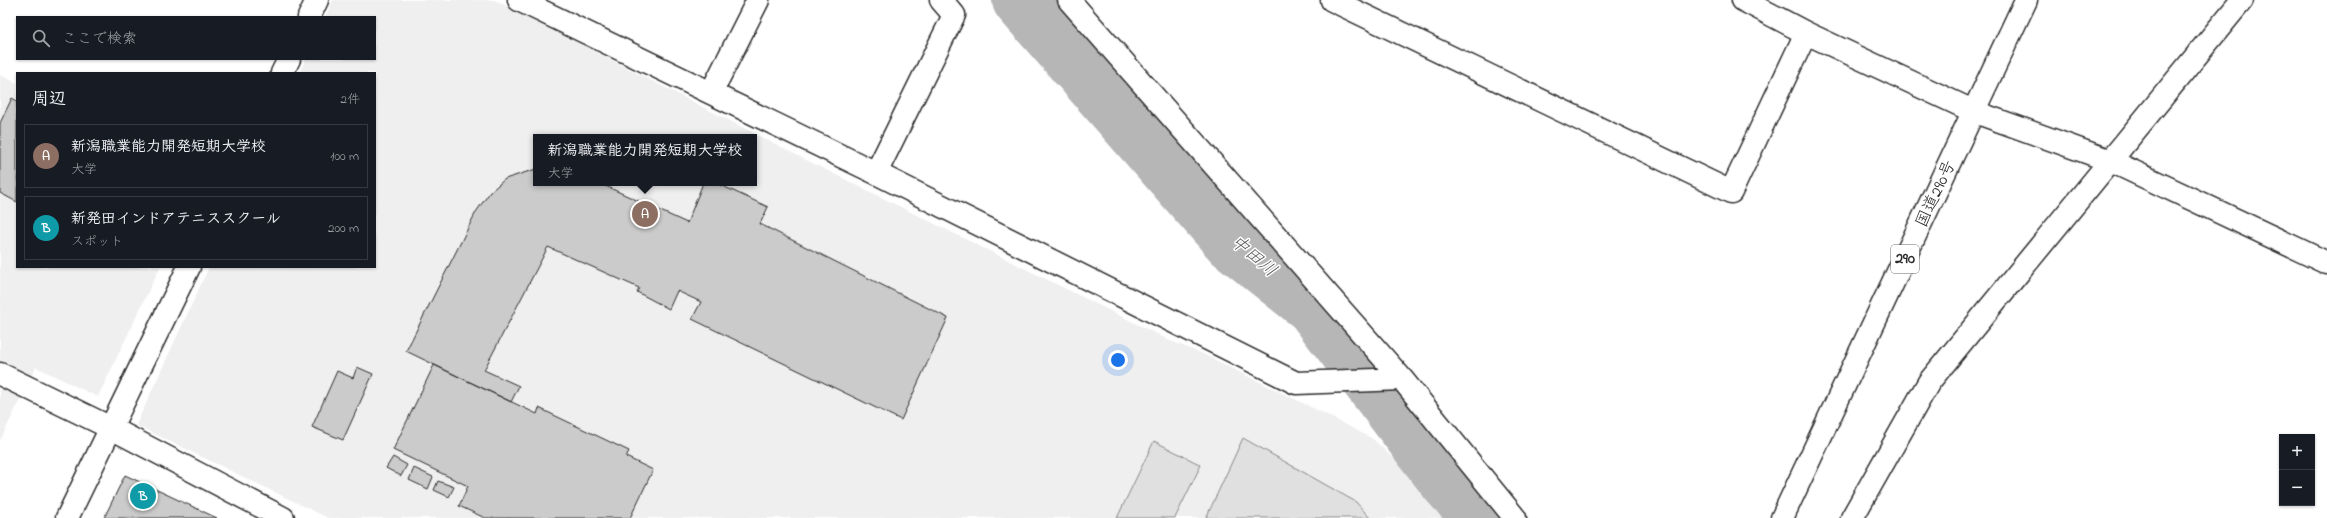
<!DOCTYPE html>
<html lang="ja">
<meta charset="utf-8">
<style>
body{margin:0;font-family:"Indie Flower","Klee One",sans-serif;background:#242831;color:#f1f3f6}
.controls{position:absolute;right:12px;bottom:12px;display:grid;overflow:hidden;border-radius:0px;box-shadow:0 1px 3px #0004}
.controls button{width:36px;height:36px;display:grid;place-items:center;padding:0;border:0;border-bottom:1px solid #363941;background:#171b24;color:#f1f3f6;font:20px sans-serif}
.you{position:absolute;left:1118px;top:360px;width:14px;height:14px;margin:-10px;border:3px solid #fff;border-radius:50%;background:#1a73e8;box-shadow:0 0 0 6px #1a73e833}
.badge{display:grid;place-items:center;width:26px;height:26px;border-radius:50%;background:#1f6fb2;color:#fff;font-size:13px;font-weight:700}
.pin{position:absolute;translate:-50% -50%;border:2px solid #fff;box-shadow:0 1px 4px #0006}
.popup{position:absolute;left:533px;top:134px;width:224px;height:52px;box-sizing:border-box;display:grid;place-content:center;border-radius:0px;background:#171b24;filter:drop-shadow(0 1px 3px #0005);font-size:13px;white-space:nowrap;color:#9ea1a6}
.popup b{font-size:15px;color:#f1f3f6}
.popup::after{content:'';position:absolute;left:50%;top:100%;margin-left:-8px;border:8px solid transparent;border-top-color:#171b24}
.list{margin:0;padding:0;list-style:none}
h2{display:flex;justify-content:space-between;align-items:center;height:52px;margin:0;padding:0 16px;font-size:17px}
h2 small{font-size:13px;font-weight:400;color:#9ea1a6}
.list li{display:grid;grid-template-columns:26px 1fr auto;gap:12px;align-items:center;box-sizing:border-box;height:64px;margin:0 8px 8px;padding:0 8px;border:1px solid #363941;border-radius:0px}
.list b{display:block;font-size:15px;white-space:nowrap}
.list p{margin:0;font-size:13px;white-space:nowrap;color:#9ea1a6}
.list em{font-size:13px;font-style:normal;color:#9ea1a6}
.icon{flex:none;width:22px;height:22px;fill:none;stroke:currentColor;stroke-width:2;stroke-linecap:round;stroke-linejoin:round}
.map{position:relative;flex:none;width:2327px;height:518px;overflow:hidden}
.search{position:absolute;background:#171b24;box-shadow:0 1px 3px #0004;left:16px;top:16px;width:360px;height:44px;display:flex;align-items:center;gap:10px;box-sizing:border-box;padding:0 14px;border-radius:0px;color:#9ea1a6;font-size:15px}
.panel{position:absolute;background:#171b24;box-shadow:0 1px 3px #0004;left:16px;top:72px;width:360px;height:196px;border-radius:0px}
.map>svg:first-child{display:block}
</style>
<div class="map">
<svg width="2327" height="518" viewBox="0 0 2327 518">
<rect width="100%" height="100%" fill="#fff"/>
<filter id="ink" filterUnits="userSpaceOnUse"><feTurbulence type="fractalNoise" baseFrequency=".025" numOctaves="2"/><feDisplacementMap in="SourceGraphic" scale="8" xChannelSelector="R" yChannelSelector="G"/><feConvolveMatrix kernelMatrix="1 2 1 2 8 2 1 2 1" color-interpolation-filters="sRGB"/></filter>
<g filter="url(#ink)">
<path fill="#efefef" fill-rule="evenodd" d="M333,0H495L808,161L1171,341L1203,354L1323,413L1373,439L1403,468L1447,518H328L136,425L209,267H375V73H299L306,59H375V17H325ZM536,137H754V183H536Z
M0,75L17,83V267H160L98,397L36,367L0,441Z"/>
<path fill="#e0e0e0" stroke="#868686" d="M1243,438L1356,502L1370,518H1206Z
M1154,441L1201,465L1175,518H1117Z"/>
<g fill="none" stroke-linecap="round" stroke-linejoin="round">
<path stroke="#b6b6b6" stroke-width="58" d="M1021,0L1232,241L1314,306L1449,482L1481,518"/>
</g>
<path fill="#cbcbcb" stroke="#2b2b2b" d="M12,98L17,101V202L0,193V123Z
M536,169V183H599L687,223L703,183H716L768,207L760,224L948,318L901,420L692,319L701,302L677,291L669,309L637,292L639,288L548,247L484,370L519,386L511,402L406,351L476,212L490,192L505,179Z
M434,365L537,414L539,408L629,451L626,457L653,470L630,518H485L459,506L468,486L393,450Z
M357,367L373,374L343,440L312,427L337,371L353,378Z
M393,457L407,465L401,476L386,468Z
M414,468L433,477L428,489L409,480Z
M125,475L217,518H104Z
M438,481L454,487L449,497L434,490Z"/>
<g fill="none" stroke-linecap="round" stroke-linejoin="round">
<defs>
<path id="minor" d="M519,0L876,173L1296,383L1402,379
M1069,0L1402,379L1515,518
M1332,0L1731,192L1806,33
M1743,0L1806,33L1975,112L2111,161L2327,263
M309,17L317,0
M282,73L289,59
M711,93L758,0
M876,173L954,15L941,0
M0,374L111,428L283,518
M67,518L189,267
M1852,518L1929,382L2242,0"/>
<path id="highway" d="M1782,518L2026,0"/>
</defs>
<use href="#minor" stroke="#2b2b2b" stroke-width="25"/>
<use href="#highway" stroke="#2b2b2b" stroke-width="25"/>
<use href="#minor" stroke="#fff" stroke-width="22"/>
<use href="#highway" stroke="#fff" stroke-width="22"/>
</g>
</g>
<g text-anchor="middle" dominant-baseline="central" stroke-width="3" stroke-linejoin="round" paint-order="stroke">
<rect fill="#fff" stroke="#6b6b6b" stroke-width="1" x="1891" y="245" width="28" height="28" rx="3"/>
<g font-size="16" font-weight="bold" fill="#2b2b2b">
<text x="1905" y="259">290</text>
</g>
<g font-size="17" fill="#2b2b2b" stroke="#fff">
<text transform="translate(1936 194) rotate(-65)">国道290号</text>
</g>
<g font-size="18" font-style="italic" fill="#5c5c5c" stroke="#fff">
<text transform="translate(1253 257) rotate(40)">中田川</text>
</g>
</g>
</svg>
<div class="controls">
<button>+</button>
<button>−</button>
</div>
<div class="you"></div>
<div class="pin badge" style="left:645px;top:214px;background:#8d6e63">A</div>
<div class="popup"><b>新潟職業能力開発短期大学校</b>大学</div>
<div class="pin badge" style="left:143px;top:496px;background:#0f9aa8">B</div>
<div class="search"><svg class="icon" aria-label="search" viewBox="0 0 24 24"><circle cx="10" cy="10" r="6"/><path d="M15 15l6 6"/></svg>ここで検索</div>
<section class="panel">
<h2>周辺<small>2件</small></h2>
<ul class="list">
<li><span class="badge" style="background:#8d6e63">A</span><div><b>新潟職業能力開発短期大学校</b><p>大学</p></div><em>100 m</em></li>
<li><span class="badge" style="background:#0f9aa8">B</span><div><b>新発田インドアテニススクール</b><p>スポット</p></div><em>200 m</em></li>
</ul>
</section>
</div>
